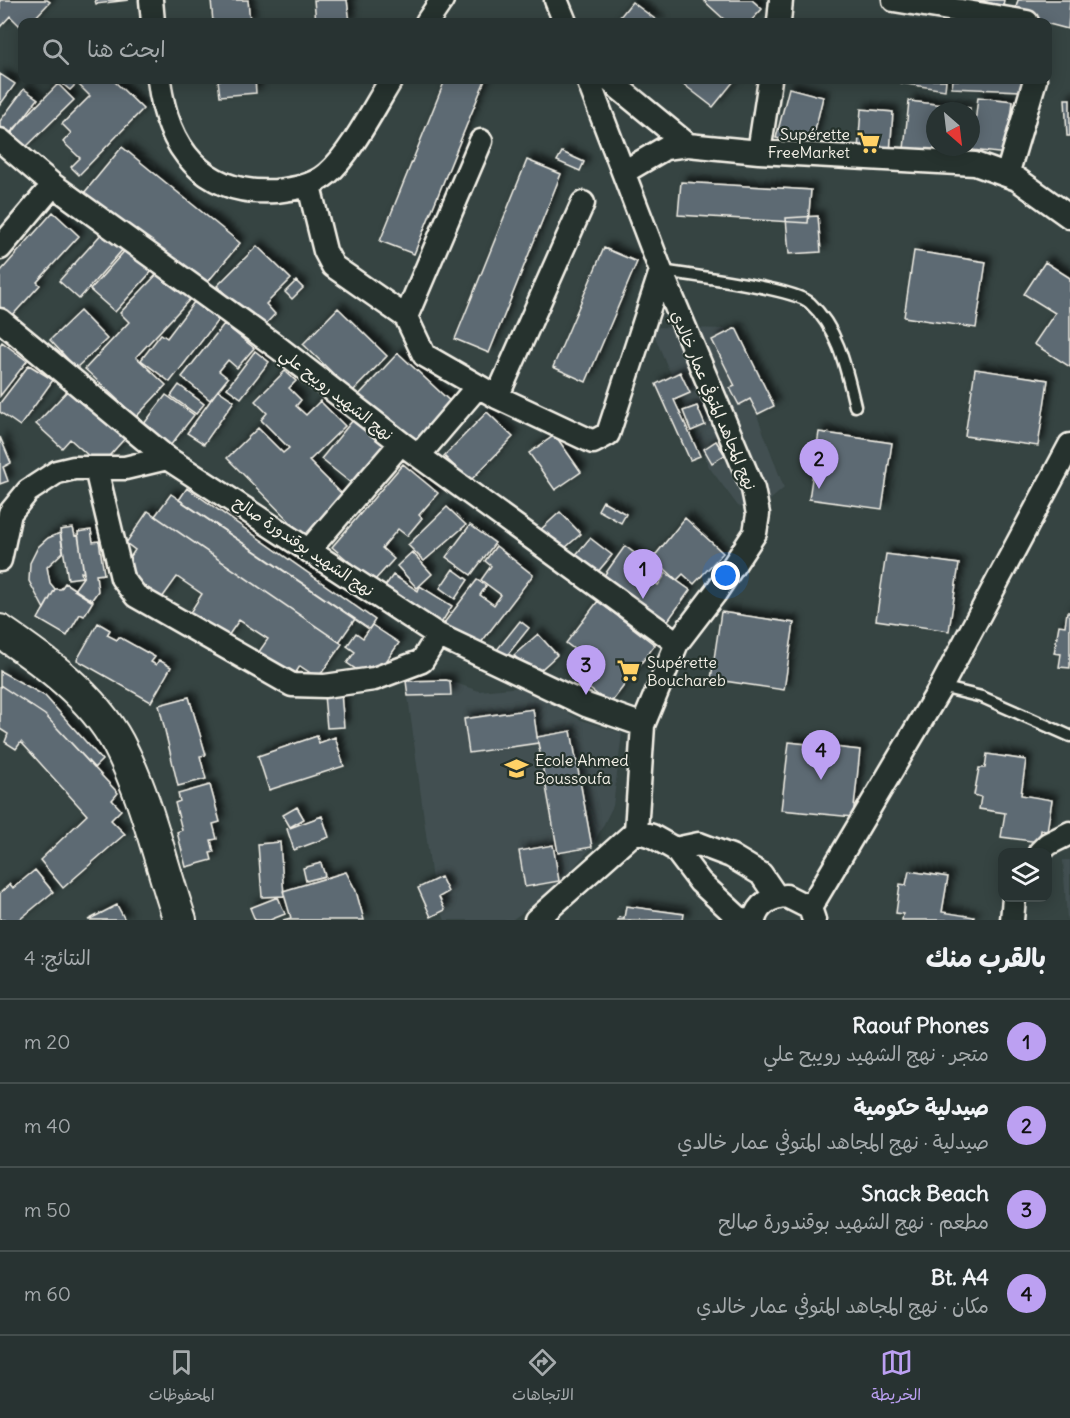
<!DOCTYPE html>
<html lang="ar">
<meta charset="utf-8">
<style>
body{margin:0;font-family:Delius,"Playpen Sans Arabic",sans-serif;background:#303b3a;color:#f1f3f6;direction:rtl}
.controls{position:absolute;right:18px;bottom:18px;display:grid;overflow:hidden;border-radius:12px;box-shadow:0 3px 15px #0003}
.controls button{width:54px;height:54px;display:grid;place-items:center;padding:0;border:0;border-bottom:2px solid #444e4d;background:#283332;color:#f1f3f6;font:30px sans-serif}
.compass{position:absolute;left:926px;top:102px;width:54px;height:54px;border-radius:50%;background:#283332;box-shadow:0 3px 15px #0003;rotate:152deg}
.you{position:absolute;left:726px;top:576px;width:21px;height:21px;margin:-15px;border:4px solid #fff;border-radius:50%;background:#1a73e8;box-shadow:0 0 0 9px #1a73e833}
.badge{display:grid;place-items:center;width:39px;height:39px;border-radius:50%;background:#bca0f2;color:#111;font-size:20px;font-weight:700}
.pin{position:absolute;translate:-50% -50px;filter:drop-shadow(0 2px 3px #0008)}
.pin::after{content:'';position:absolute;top:32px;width:21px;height:18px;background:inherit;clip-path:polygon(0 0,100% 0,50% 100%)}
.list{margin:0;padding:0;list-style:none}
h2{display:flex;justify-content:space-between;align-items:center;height:78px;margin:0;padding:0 24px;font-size:26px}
h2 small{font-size:20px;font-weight:400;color:#a5aaac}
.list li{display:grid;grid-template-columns:39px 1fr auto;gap:18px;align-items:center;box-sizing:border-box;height:84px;padding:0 24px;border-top:2px solid #444e4d}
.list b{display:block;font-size:22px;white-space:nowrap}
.list p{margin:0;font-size:20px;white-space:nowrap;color:#a5aaac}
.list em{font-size:20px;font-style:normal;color:#a5aaac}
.icon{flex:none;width:33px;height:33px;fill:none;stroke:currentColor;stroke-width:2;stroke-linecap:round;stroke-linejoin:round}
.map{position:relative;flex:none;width:1070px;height:920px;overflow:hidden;direction:ltr}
.search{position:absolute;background:#283332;box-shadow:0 3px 15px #0003;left:18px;right:18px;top:18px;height:66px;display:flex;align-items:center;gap:15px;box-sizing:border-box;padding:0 21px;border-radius:12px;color:#a5aaac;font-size:22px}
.sheet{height:414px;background:#283332}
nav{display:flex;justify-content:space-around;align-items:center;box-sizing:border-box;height:84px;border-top:2px solid #444e4d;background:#283332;font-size:16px;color:#a5aaac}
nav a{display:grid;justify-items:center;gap:3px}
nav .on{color:#bca0f2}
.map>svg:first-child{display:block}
</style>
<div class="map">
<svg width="1070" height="920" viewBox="0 0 1070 920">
<defs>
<filter id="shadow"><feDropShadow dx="5.5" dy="-5.5" stdDeviation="3" flood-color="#0009"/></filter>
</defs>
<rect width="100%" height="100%" fill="#364442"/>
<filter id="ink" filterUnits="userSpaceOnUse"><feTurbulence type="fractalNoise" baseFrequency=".0167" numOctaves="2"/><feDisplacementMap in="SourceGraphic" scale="12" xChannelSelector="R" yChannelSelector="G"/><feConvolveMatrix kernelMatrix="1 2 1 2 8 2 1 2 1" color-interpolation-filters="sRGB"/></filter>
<g filter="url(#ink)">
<path fill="#424f51" d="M651,327L725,329L784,488L756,512L738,506L709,467Z
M446,680L479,691L521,687L581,720L622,733L613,806L592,847L552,891L512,920H445L434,895L406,681Z
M1063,860H1070V920H1067Z"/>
<path fill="#5d6a73" stroke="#f4f1e8" stroke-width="1.5" filter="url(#shadow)" d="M0,0H47L50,2L31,22H22V28L10,16L0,27Z
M95,0H129L96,4Z
M211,0H248L250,22H213Z
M314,0H347L350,22H316Z
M703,0H752L762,9L750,22H727Z
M978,0H1004L1003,6Z
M1018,0H1070L1068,29L1014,15Z
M632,2L659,22H616Z
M0,74L15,84L0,105Z
M58,80H113L143,109L79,175L71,167L80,158L63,142L71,133L62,124L90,96L77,83L70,90Z
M218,80H255L256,93L220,96Z
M445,80H485L414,254L380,241Z
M678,80H732L734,81L713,107Z
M901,80H946L945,90L901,83Z
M953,80H1022L1021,91L952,88Z
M58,84L74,100L24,149L9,134Z
M789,88L823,97L811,147L776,138Z
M24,89L38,99L10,136L0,128V121Z
M978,97L1013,101L1007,154L972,150Z
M1065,99H1070V136H1067Z
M909,101L970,108V111H935V147H966L965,155L904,149Z
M861,109L893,112L890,153L858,150Z
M122,147L240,243L202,289L84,193Z
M562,152L584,162L580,171L557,161Z
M527,160L561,174L489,353L455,339Z
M681,182L811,190L808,223L678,215Z
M53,212L79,236L37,282L40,285L10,318L0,309V272Z
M818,216L821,252L789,254L786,218Z
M104,231L124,248L79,299L59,281Z
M257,246L291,279L266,304L275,314L261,329L217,286Z
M128,247L153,270L115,312L90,290Z
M604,248L637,262L586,382L553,367Z
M914,251L986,262L976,328L904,317Z
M1045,262L1070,278V367L1034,344L1055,313L1024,294Z
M160,271L190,299L136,357L166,385L136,417L85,369L129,322L120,313Z
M296,281L303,288L292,299L285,292Z
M194,302L218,320L170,382L141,360L161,334L167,338Z
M338,308L387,356L352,392L303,344Z
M80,311L107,339L76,368L50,340Z
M224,324L254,348L237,368L228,360L219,371L228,378L210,400L182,377Z
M736,328L774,406L758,414L750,399L739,405L730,388L735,386L712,340Z
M2,342L27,361L0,396V345Z
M255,351L269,362L241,398L227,388Z
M398,353L455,406L418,446L390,419L385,424L357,397Z
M29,365L53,380L20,426L0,412V403Z
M975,369L1048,380L1038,446L965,436Z
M285,371L296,381L289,388L301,400L296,406L306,415L320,401L345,426L309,461L347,499L307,539L227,458L258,428L283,453L289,448L261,420L267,413L255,401Z
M680,372L690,393L674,400L700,456L690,460L656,384Z
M179,385L204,404L196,414L171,396Z
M72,386L127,436L100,466L70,439L62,448L36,424Z
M218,390L234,401L204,444L187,433Z
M166,395L194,415L170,446L143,425Z
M697,406L705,425L691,431L683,411Z
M487,412L513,437L470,481L444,456Z
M353,420L389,449L357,488L321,459Z
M819,432L892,443L882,509L809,499Z
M555,435L581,472L555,490L529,453Z
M0,437L11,463L3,467L8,481L0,484Z
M716,441L725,455L712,463L704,449Z
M403,464L438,493L419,515L422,518L407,536L398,529L382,548L394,559L373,582L332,547Z
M187,488L375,620L369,629L179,500Z
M171,494L355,619L339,642L155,516Z
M603,501L626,514L621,523L598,510Z
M447,507L466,525L424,561L408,545Z
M148,511L342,644L318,678L300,666L291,680L256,656L268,639L239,620L226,639L189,614L202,594L177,577L162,598L122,570L135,550L126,543Z
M560,512L581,534L558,554L538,532Z
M685,518L723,553L694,584L683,574L677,580L653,558Z
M470,525L495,543L471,575L446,557Z
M73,528L75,536L78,535L84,573L81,572L82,577L68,579L60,530Z
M91,530L93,542L99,541L104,574L96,575L98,591L91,601L74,590L84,576L78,532Z
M60,533L63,552L47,567L50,583L55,589L44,609L29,581L30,563L38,547L48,538Z
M590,538L612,555L596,574L574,557Z
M496,546L533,575L477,648L444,623L477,580L486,586L480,595L494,605L501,595L481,580L491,566L485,561Z
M625,546L649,564L642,574L658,585L666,573L690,590L667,622L603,577Z
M412,552L432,574L417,588L397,566Z
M886,554L959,564L949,631L876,620Z
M453,569L468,580L455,599L440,588Z
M393,575L418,591L420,586L452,606L440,625L383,589Z
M65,583L93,601L84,616L80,614L67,636L38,619L55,589H61Z
M598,601L655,645L610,704L582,683L596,666L566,643Z
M721,612L794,623L784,690L711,679Z
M1067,612H1070V668L1059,667L1061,654L1054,653L1059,625L1065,626Z
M520,621L529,628L505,658L496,651Z
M98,623L110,630L107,635L117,640L119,637L155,657L151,662L156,665L159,660L171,667L151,702L77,660Z
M372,625L399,643L378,673L368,666L363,674L347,663L355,652L347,646L356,633L363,638Z
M538,634L557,655L533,677L514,655Z
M0,671L45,696L102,760L94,768L45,715L0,685Z
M446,680L450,681L451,695L408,696L406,681Z
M0,685L45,715L118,793L112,800L121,810L111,820L125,834L63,888L40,860L87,815L21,742L16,749L5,742L8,734L0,729Z
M341,693L344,727L327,728L324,695Z
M189,697L206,755L200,756L206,779L178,786L159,705Z
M533,709L538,743L469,753L464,719Z
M571,731L592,847L558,853L537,737Z
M317,736L319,743L335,737L344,766L269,790L258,756Z
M789,742L860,750L853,817L781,810Z
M987,754L1026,760L1021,795L1052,800L1047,831L1041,830L1039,842L1001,837L1005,813L979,809L981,797L974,795L979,768H985Z
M210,785L220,822L213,824L217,839L211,840L214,852L210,853L212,860L186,867L177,832L182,830L175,803L180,801L178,794Z
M297,807L304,819L290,827L283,815Z
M322,816L329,837L294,850L287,829Z
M280,842L284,896L262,897L258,844Z
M553,845L559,881L525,887L519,851Z
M321,863L325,876L306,881L303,868Z
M35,870L53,892L19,920H0V893L10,884L13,888Z
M909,871L948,877L942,912L974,917L973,920H902L903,914L896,913L900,884L906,885Z
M346,872L356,891L364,920H283L291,918L283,891Z
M441,877L448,892L439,897L445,910L431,917L418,888Z
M278,897L285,914L270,920H255L250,908Z
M117,905L125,920H88Z
M626,906L684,914L683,920H618L619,917L624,918Z"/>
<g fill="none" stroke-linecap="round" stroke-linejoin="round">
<defs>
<path id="service" d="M662,271C688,275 794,288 810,303C839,330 846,369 855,406
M941,687L982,697L1070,736"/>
<path id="minor" d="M151,0L153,22
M556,0L565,22
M894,0L1027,22
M427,22L442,0
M779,22L781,0
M159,80C167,148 203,196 276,191C294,189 313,186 327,174C350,155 375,106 391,80
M609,80L688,145
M0,140L53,185L280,349L401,443L677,643
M759,152L770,80
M624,172L665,148L688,145L759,152L975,164L1017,179L1070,217
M1007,175L1035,80
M309,186L325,251L333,266L406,317L424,355L497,397L593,442L608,434L661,271
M0,248L53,185
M406,317L481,141
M0,320L167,458
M497,397L583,203
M419,455L478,386
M96,469L122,578L136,596L292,685L325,686L374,679L422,661L438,635
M309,550L401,443
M0,560L10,513L28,491L57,472L74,468H125L167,458L438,635L586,705L643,725
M636,831L652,836L675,849L700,882L741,920
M675,849L699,844L731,856L761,874L776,896
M1040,852L1048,844L1070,833
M810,908L941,687L1070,445
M536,920L636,831L643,725L677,643L716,592L755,533L758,514L753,489L661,271L588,80
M754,920C758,904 770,897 786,896L810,908L814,920
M1012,920L1014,898"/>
<path id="secondary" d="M0,631C44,661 92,695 118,743C147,798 160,862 180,920"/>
</defs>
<use href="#service" stroke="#f4f1e8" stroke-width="15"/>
<use href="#minor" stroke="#f4f1e8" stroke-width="27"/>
<use href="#secondary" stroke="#f4f1e8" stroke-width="36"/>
<use href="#service" stroke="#26332d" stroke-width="10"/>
<use href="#minor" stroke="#26332d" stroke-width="22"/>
<use href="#secondary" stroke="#26332d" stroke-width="32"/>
</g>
</g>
<defs>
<symbol id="supermarket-bare" viewBox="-9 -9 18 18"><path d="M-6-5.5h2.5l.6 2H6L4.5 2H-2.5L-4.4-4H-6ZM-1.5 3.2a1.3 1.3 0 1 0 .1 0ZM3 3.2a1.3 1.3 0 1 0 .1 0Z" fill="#ffd166" stroke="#26332d" stroke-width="2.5" paint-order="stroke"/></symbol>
<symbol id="school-bare" viewBox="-9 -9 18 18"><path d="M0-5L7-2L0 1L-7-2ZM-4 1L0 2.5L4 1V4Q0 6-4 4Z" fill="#ffd166" stroke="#26332d" stroke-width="2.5" paint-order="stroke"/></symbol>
</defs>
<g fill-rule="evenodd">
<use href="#supermarket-bare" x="852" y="126" width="33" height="33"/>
<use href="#supermarket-bare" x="612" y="654" width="33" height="33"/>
<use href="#school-bare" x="500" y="752" width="33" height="33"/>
</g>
<g text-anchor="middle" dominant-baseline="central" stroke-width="4.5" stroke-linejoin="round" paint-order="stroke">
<g font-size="16" fill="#f4f1e8" stroke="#26332d" text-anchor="start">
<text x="850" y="134" text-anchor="end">Supérette<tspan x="850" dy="18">FreeMarket</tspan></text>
<text x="647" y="662">Supérette<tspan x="647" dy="18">Bouchareb</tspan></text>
<text x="535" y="760">Ecole Ahmed<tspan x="535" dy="18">Boussoufa</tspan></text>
</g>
<g font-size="16" fill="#f4f1e8" stroke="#26332d">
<text transform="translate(337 394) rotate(38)">نهج الشهيد رويبح علي</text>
<text transform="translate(714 400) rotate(67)">نهج المجاهد المتوفي عمار خالدي</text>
<text transform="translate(304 546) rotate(34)">نهج الشهيد بوقندورة صالح</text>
</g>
</g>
</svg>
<div class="controls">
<button><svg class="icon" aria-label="layers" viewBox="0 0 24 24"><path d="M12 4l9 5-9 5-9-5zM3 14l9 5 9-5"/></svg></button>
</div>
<svg class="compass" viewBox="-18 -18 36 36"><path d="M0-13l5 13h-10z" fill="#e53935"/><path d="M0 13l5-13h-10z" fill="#a5aaac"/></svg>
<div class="you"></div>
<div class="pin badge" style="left:643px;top:599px">1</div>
<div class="pin badge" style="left:819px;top:489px">2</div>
<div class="pin badge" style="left:586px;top:695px">3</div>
<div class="pin badge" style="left:821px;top:780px">4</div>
<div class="search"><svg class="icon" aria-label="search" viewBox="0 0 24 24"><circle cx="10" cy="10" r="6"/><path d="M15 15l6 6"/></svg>ابحث هنا</div>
</div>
<section class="sheet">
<h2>بالقرب منك<small>النتائج: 4</small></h2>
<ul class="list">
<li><span class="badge">1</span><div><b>Raouf Phones</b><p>متجر · نهج الشهيد رويبح علي</p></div><em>20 m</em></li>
<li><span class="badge">2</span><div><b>صيدلية حكومية</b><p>صيدلية · نهج المجاهد المتوفي عمار خالدي</p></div><em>40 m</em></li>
<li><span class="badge">3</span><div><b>Snack Beach</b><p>مطعم · نهج الشهيد بوقندورة صالح</p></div><em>50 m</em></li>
<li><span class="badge">4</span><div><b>Bt. A4</b><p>مكان · نهج المجاهد المتوفي عمار خالدي</p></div><em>60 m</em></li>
</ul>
</section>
<nav>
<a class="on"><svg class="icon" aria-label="map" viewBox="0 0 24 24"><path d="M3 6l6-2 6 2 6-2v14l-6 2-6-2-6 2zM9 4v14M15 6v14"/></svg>الخريطة</a>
<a><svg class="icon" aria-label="directions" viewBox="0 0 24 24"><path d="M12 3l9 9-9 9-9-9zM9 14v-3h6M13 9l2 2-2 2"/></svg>الاتجاهات</a>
<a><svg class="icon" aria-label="saved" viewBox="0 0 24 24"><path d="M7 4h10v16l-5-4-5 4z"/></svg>المحفوظات</a>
</nav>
